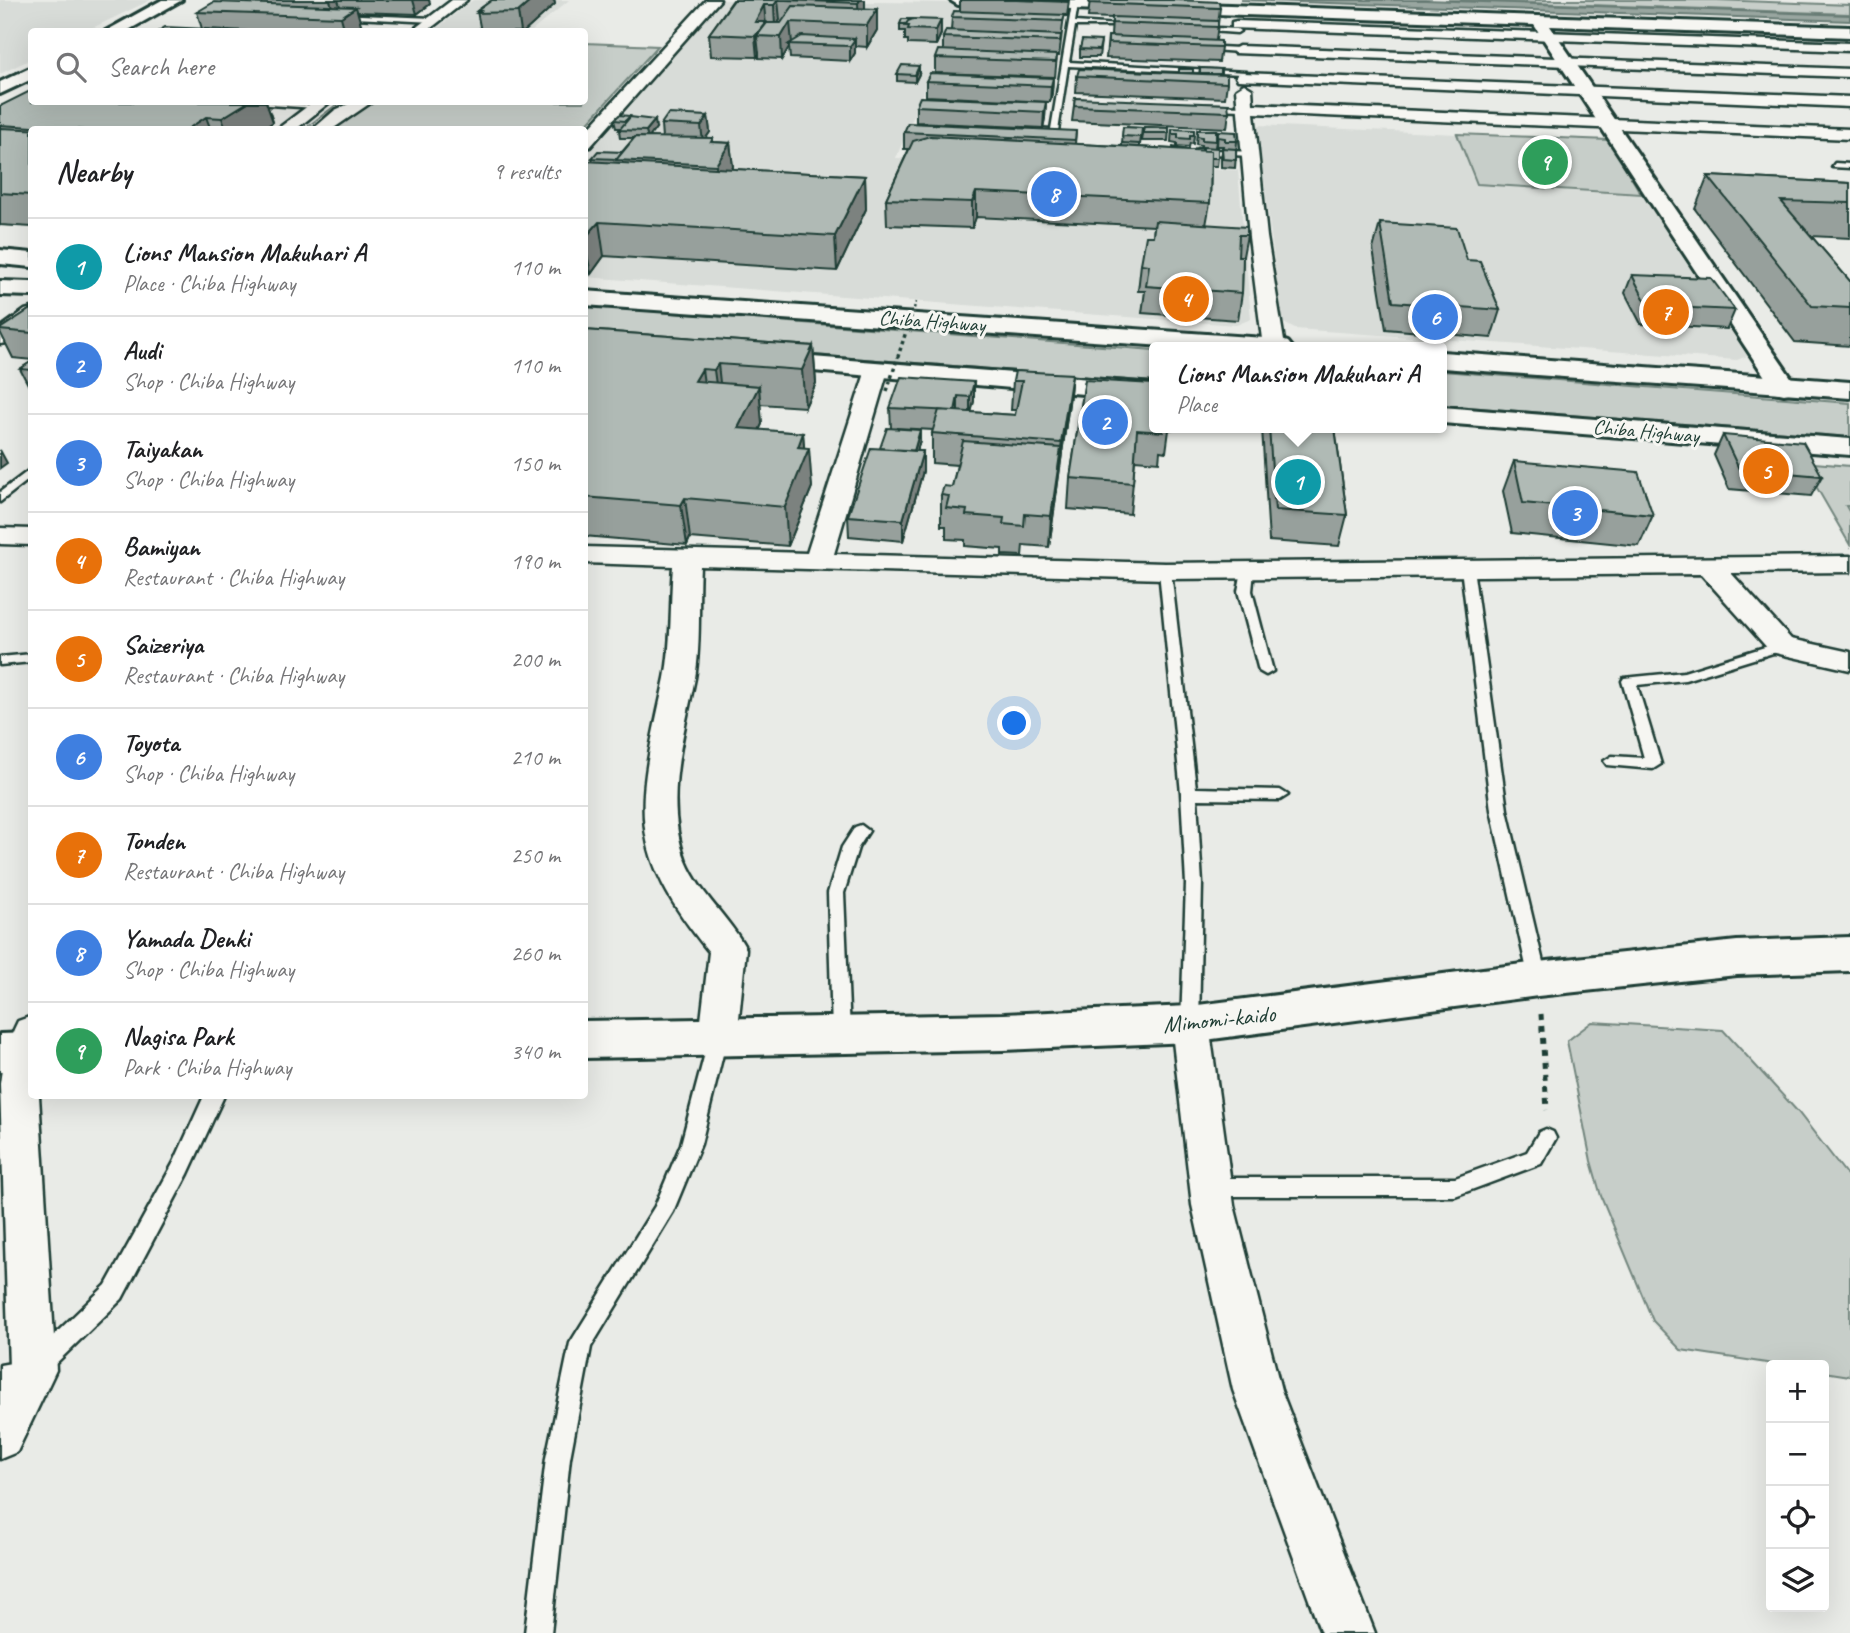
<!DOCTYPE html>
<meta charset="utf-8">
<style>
body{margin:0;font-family:Caveat,sans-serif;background:#f6f6f6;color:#202124}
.controls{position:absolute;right:21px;bottom:21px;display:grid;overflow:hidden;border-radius:7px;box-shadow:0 7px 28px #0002}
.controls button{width:63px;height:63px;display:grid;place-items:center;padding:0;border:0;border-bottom:2px solid #e0e0e0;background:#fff;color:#202124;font:35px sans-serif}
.you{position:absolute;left:1015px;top:724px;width:24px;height:24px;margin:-18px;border:5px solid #fff;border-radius:50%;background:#1a73e8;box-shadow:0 0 0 10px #1a73e833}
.badge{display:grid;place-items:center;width:46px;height:46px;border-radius:50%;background:#ea580c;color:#fff;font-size:23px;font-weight:700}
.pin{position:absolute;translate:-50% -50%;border:4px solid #fff;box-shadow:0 2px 7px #0006}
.popup{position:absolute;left:1149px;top:342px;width:298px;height:91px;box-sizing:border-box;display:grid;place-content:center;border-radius:7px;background:#fff;filter:drop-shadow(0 2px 5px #0005);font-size:23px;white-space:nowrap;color:#757577}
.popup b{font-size:26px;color:#202124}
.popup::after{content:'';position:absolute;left:50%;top:100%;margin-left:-14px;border:14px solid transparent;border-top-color:#fff}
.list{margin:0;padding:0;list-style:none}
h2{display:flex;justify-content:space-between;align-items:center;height:91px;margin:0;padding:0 28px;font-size:30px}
h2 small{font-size:23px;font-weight:400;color:#757577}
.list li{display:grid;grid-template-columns:46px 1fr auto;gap:21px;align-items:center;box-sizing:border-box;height:98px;padding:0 28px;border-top:2px solid #e0e0e0}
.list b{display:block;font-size:26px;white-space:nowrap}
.list p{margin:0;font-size:23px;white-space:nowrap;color:#757577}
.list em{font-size:23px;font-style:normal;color:#757577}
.icon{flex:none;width:38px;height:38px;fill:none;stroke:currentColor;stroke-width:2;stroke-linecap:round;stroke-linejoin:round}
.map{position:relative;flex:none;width:1850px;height:1633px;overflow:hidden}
.search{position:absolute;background:#fff;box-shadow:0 7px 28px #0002;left:28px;top:28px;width:560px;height:77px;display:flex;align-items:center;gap:18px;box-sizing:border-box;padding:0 24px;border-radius:7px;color:#757577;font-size:26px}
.panel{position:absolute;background:#fff;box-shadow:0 7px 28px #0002;left:28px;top:126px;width:560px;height:973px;border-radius:7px}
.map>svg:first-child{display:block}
</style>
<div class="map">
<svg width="1850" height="1633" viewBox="0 0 1850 1633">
<rect width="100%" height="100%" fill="#e9ebe7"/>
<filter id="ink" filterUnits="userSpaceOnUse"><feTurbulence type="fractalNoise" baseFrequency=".0143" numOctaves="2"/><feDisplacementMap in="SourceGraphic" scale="14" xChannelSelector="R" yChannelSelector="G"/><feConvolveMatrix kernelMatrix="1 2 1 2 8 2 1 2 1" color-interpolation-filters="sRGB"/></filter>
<g filter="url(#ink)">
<path fill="#d8dcd8" d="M0,0H151L86,31L32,32L31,59L0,74Z
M473,0H569L532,31L432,32Z
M723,0L961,3L896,158L1238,170L1251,319L1236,325L585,277V157Z
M1257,125L1457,134L1477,184L1641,194L1747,356L1737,360L1295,329L1282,322Z"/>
<path fill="#c7cec9" stroke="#73867e" stroke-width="2" d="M1445,0H1717L1850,5V14Z
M585,43L658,46L582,129L303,130L340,102H584Z
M1457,134L1609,140L1641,194L1477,184Z
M584,306L1154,350V382L585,337Z
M1442,371L1850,403V437L1442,405Z
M1802,462L1850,466V506H1846L1850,513V545Z
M1592,1022L1723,1030L1798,1112L1850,1179V1376L1824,1372V1365H1780L1681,1350L1653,1321L1601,1196L1591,1161L1567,1041Z"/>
<path fill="#99a6a0" stroke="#687c75" stroke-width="2" d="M1241,0H1425L1850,15V21Z"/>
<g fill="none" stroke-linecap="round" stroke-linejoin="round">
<defs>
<path id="lane" d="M1075,2L1078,4L1075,22L1133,26H1075L1069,62L1246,72L1242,74L1068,66L1058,131L1054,133L1031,132L1034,128L1051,129L1072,4Z
M337,14L433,18L436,20L433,22L335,17Z
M1198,27L1237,29L1240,31L1237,33L1196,30Z
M1200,46L1239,48L1242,50L1239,52L1198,49Z
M224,102H266L320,106L316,108Z
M1206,105L1246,106L1250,108L1246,110L1203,109Z
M1197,149L1250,152L1254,154L1250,156L1194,153Z
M1835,163L1850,164V168L1832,167Z
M32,468V477L0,502V492Z
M1467,564L1473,568L1507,810L1547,979L1544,984L1538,986L1532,984L1529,979L1491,810L1461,568Z
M1165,567L1171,571L1196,788L1280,790L1288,795L1280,800L1197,799L1202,884L1199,1024L1196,1029L1190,1031L1184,1029L1181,1024L1186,884L1181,793L1159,571Z
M1248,567L1254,571L1252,591L1273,671L1266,675L1259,671L1238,591L1242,571Z
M1781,642L1788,646L1786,649L1685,680L1637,685L1661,764L1653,769L1607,765L1604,761L1612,756L1644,758L1622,681L1624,678L1684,672Z
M32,654V662L0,665V657Z
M861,825L869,831L858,848L844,893L850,1033L847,1038L841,1041L835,1038L832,1033L828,893L842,847L855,827Z
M718,1030L724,1033L727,1038L701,1144L673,1212L591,1347L570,1458L551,1633H525L546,1458L570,1343L655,1206L681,1144L709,1038L712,1033Z
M204,1096H224L188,1174L122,1299L41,1378L0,1387V1365L28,1360L106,1285L174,1162Z
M1546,1129L1553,1132L1556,1138L1541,1164L1455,1196H1213L1206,1193L1203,1187L1206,1181L1213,1178H1455L1527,1152L1539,1132Z"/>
<path id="street" d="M452,0H467L426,32H410Z
M706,0H720L590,147L584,148V133Z
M1237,21L1850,43V51L1232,28V22Z
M1239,46L1850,69V77L1234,53L1232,50Z
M1243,73L1850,97V107L1238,80L1236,77L1238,74Z
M1244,84L1252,89L1253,104L1850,129V139L1254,113L1267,237L1285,347H1263L1249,237L1236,89Z
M313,102H330L295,130H276Z
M353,102H372L331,130H312L335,110Z
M32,308V324L8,343L0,344V328L25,310Z
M877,363L885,365L888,370L834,554L1165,563L1850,556V572L1731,573L1791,639L1850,652V670L1771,652L1701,574L1165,579L700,566C698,600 701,646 695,678C683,738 663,802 686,861C700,895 730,918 746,949L737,1038L732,1049L718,1054L704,1049L699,1038L709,952C622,845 638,804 665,678C672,644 670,601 673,566L584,563V547L807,553L866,370L869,365Z
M0,528L32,529V545L0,544Z
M1190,1008L1204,1013L1209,1024L1234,1205L1281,1390L1375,1633H1321L1233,1390L1192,1205L1171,1024L1176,1013Z
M32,1016V1096H39L56,1370L17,1452L0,1459V1385L9,1367L0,1084C3,1060 7,1043 18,1021Z"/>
<path id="secondary" d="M162,0H182L125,32H104Z
M950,0H1086L1850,27V37L1550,26L1797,386L1793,392L1784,394L1775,392L1534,25L958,5Z
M32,67V79L0,94V82Z"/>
<path id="primary" d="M1850,937V971L1737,975L1538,996L1190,1042L1004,1050L584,1058V1021L1004,1014L1190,1006L1538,962L1737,941Z
M32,1033V1071L0,1072V1034Z"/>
<path id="highway" d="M0,250L32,253V267L0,264Z
M0,281L32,282V296L0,295Z
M584,291L1279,339L1288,342L1292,347H1177L584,305Z
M1442,352L1850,382V398L1442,368Z
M762,353L1154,384V400L753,366L749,361L753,356Z
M1442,407L1850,439V455L1442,423Z"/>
</defs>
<use href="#lane" stroke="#1f3d34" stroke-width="5"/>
<use href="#street" stroke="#1f3d34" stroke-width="5"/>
<use href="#secondary" stroke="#1f3d34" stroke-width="6"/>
<use href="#primary" stroke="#1f3d34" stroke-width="6"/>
<use href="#highway" stroke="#1f3d34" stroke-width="6"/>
<path stroke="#1f3d34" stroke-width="5" stroke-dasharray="6 6" stroke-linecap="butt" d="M1541,1014L1547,1110"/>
<use href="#lane" fill="#f6f6f2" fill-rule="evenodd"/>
<use href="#street" fill="#f6f6f2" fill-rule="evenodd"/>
<use href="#secondary" fill="#f6f6f2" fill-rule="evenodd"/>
<use href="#primary" fill="#f6f6f2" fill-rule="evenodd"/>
<use href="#highway" fill="#f6f6f2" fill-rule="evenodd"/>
<path stroke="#1f3d34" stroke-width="2.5" stroke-dasharray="2.5 2.5" stroke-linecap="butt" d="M911,318L916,302"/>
<path stroke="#1f3d34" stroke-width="3.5" stroke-dasharray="3.5 3.5" stroke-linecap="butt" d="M887,391L911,316"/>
</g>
<path fill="#97a09c" stroke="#1f3d34" stroke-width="2" d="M248,0H429L430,4L417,14L357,12L362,28L357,32H157L202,29L197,12L249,3Z
M492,0H554L555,4L524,32H481L477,11Z
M733,0H865V9L877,30L867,47L855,46V53L850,61L790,58L789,47L782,59L759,58V54L757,57L711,56L709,34Z
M960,0H1069L1067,16H1064L1060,49L1059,56H1057L1055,77L935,73V58L943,51V37L951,30L952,17L960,11Z
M1090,0L1220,8L1216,40L1221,47L1219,62L1106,58L1108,36H1111L1112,18L1088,17Z
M941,20V34L936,45L908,44V40H905V31H900V24Z
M1101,41L1099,57H1080V49Z
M1200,68L1221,74L1227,83L1225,98L1076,92L1077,76L1199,74Z
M897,74H919L915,82L897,81Z
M1053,78L1052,93L1050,102L926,96V81Z
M1075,98L1229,112L1227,128L1072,121Z
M32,102H266L273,122L262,130H32V227L0,225V106Z
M1046,102L1045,118L1043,128L916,122V106Z
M708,116L710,132L706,138H713V142L730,143L733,167L732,169L865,176L866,209L837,271L604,256L591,274L584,273V161H593L592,158L622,152L634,138H620L619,130L620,128H616L614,120L630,117L656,128L649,137L662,138L661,124Z
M1123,127L1142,128L1140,145H1139V147L1203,151V149L1201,148V145L1196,144L1197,130L1216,141L1215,147L1218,158L1217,166H1211L1210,203L1206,225L1247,235L1243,256L1242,293L1238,320L1142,313L1145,291H1138L1141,264L1153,236L1154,226L976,217L972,228L887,225L886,199L909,149H904V132L1076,131L1075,144L1122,146Z
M1144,127L1169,128L1168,141H1142Z
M1172,129L1194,135L1193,144L1190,143L1189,147L1177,146V143L1171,142Z
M1218,131L1237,141L1235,168L1221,167V157L1223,146H1217Z
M1708,176L1850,183V238L1811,236L1850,281V346L1795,342L1695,209Z
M1380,223L1467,260L1500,310L1491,338L1386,329L1373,249Z
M1632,275L1735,310L1727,329L1641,324L1625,293Z
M32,308V360L13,358L0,332V329Z
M584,330L813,346L816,383L805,407L760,404L762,424L759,430L803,433L804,447L812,487L788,546L690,538L687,545L584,536Z
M32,361V392L20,369Z
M1072,374L1069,403L1049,547L1023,545L1022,556L1002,555V549L965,546V540L946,539V526H941V495L952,487L957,465L932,463V433L933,430L896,428L920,440L917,451L923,471L903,541L849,536L848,516L891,428L890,408L974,382V401L971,412L1015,415L1016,410H1011L1013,381Z
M1085,380L1154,428H1178L1169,430L1166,452L1160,451L1159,462L1135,460L1130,514L1068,509L1070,478Z
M1262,428H1335L1347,515L1339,546L1269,541Z
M1723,435L1822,476L1811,496L1729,489L1714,455Z
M1514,461L1653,515L1639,546L1512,533L1503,491Z"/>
<path fill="#7b827f" stroke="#1f3d34" stroke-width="2" d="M330,0H338L340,6L333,11Z
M413,0H429L430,4L417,14Z
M532,0H554L555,4L524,32H521L518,12Z
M778,0L780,20L775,26L774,5Z
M860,0H865V13L859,23L858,3Z
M764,5L767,36H757L759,54L757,57L755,36V22Z
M356,7L362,28L357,32H345L341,17Z
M877,9V30L867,47V25Z
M941,20V34L936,45V30Z
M790,22L792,43L789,44V47L782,59L781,37Z
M855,39V53L850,61V46Z
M919,66V74L915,82V75Z
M1053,78L1052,93L1050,102L1051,86Z
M248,102H266L273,122L262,130H226L222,118Z
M1046,102L1045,118L1043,128L1044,112Z
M708,116L710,132L703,142L701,126Z
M206,117L211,130H186Z
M655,120L656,128L648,139L646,131Z
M730,143L733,167L718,189L716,165Z
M865,176L866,209L837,271L835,236Z
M976,192V217L972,228V202Z
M599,222L604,256L591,274L584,239Z
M813,346L816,383L805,407L802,370Z
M718,364L722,401L719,407L714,370Z
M702,369L707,406L695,381Z
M1072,374L1069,403L1049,547L1051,516Z
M974,382V401L970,417V397Z
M759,386L762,424L742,467L738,428Z
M958,396V416L955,411Z
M920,430V440L914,462V452Z
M803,433L805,458L809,448L812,487L788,546L785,507L798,447Z
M0,450L7,463L0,468Z
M923,451V471L903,541V520Z
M685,498L690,538L687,545L681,505Z"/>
<path fill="#b0bab5" stroke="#1f3d34" stroke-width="2" d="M492,0H532L518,12L477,13L480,11H477Z
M734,0H778L774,5H764L755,22H766L755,36L709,34Z
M785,0H860L858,3Z
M1016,0H1068V2Z
M1090,0H1178L1219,2L1220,8L1089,3Z
M214,2L356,7L341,17L197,12Z
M793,6L877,9L867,25L790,22L781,37L757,36L767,23H781Z
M954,11L1065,15L1063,21L952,17Z
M1112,17L1218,21V27L1112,23Z
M902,19H913L908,21L906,24H900Z
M913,19L941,20L936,30L908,29L909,26H905L908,21Z
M165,27L270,32H157Z
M946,30L1061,35L1060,41L943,37Z
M802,36L855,39L850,46L789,44Z
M1108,36L1221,41V47L1108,43Z
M1082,40L1101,41L1099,50L1080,49Z
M938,50L1057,55L1056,62L935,58Z
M902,65L919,66L915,75L897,74Z
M1200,68L1221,69V74H1200Z
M1079,69L1227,75V83L1077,76Z
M1179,69H1193V73H1179Z
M930,73L1053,78L1051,86L926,81Z
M32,90V102H248L222,118L206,117L186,130H84L0,125V106Z
M920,97L1046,102L1044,112L916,106Z
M1075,98L1228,104L1229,112L1074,106Z
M668,114L708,116L701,126L661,124Z
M619,115L630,116L625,121L614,120Z
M630,117L655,120L646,131L619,130Z
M908,123L1076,131L1075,140L904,132Z
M1123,127L1142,128L1141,137L1122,136Z
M1144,127L1169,128V133H1143Z
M0,128L45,130H32V195L0,193Z
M1172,129L1194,130V135H1190V139L1178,138V134H1172Z
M1197,130H1216V141L1202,140V137L1197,136Z
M1218,131L1236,132L1237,141H1225V138L1218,137Z
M930,136L1211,151L1210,203L976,192L972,202L886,199L913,141Z
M635,137L713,138L711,142L730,143L716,165L616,160Z
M1122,143L1139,144V147L1122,146Z
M1173,147L1189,150L1173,149Z
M1203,147L1218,148V158H1211V151H1203Z
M1222,148L1236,149V160L1223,159Z
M598,151L622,152L617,159L592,158Z
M584,161L865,176L835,236L599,222L584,239Z
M1708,176L1850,183V203L1781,201L1850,281V308L1812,306Z
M1155,221L1247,227V235H1239L1238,256H1243L1242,293L1146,286L1149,265L1141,264L1146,236H1153Z
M1380,223L1457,228L1467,260L1480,261L1500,310L1393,302Z
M1632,275L1711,278L1735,310L1648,306Z
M32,308V333L0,330V329Z
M584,330L813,346L802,370L718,364L714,370L702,369L695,381L759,386L738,428L803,433L798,447L809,448L785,507L685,498L681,505L584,497Z
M32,361V370L20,369Z
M1015,371L1072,374L1061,443L932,433L939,410L1015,415L1022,381H1013Z
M901,377L974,382L970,397L958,396L955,411L890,408Z
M1085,380L1154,384V428H1163V432L1137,430L1133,483L1070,478Z
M887,428L920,430L914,451L880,448Z
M1269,428H1335L1347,515L1275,510Z
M1723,435L1803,442L1822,476L1739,469Z
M963,441L1061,448L1051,516L1025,514L1024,526L1003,524L1004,518L966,515L967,510L946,508L949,496L941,495L944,486L952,487Z
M871,448L923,451L903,520L848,516Z
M1514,461L1638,472L1653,515L1523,503Z"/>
</g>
<g text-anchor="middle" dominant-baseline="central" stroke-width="6" stroke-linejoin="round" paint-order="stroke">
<g font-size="21" fill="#1f3d34" stroke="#f6f6f2">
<text transform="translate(932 321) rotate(4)">Chiba Highway</text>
<text transform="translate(1646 431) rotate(5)">Chiba Highway</text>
</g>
<g font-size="24" fill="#1f3d34" stroke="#f6f6f2">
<text transform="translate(1219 1019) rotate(-6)">Mimomi-kaido</text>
</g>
</g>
</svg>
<div class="controls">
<button>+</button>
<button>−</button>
<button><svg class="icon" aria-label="locate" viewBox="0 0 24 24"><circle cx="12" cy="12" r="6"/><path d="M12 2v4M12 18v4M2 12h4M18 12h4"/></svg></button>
<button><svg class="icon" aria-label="layers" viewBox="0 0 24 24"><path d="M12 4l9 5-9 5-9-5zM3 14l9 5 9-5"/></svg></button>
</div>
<div class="you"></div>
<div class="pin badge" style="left:1298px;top:482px;background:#0f9aa8">1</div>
<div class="popup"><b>Lions Mansion Makuhari A</b>Place</div>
<div class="pin badge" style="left:1105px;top:422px;background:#3f7fe0">2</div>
<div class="pin badge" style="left:1575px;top:513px;background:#3f7fe0">3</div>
<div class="pin badge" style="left:1186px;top:299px;background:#e8710a">4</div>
<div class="pin badge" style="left:1766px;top:471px;background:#e8710a">5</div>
<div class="pin badge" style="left:1435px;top:317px;background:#3f7fe0">6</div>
<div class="pin badge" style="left:1666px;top:312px;background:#e8710a">7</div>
<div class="pin badge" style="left:1054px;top:194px;background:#3f7fe0">8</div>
<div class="pin badge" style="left:1545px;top:162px;background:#2e9e5b">9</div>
<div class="search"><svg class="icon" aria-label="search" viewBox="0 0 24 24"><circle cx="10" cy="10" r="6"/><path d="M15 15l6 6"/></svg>Search here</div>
<section class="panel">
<h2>Nearby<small>9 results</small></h2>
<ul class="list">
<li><span class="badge" style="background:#0f9aa8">1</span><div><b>Lions Mansion Makuhari A</b><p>Place · Chiba Highway</p></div><em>110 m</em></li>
<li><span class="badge" style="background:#3f7fe0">2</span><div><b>Audi</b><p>Shop · Chiba Highway</p></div><em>110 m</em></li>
<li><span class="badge" style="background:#3f7fe0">3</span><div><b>Taiyakan</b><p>Shop · Chiba Highway</p></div><em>150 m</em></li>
<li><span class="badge" style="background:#e8710a">4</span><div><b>Bamiyan</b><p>Restaurant · Chiba Highway</p></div><em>190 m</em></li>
<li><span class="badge" style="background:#e8710a">5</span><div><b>Saizeriya</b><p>Restaurant · Chiba Highway</p></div><em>200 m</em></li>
<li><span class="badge" style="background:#3f7fe0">6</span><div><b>Toyota</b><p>Shop · Chiba Highway</p></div><em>210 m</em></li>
<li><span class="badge" style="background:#e8710a">7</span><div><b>Tonden</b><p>Restaurant · Chiba Highway</p></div><em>250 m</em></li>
<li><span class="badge" style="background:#3f7fe0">8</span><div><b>Yamada Denki</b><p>Shop · Chiba Highway</p></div><em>260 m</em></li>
<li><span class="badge" style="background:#2e9e5b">9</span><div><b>Nagisa Park</b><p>Park · Chiba Highway</p></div><em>340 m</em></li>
</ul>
</section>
</div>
